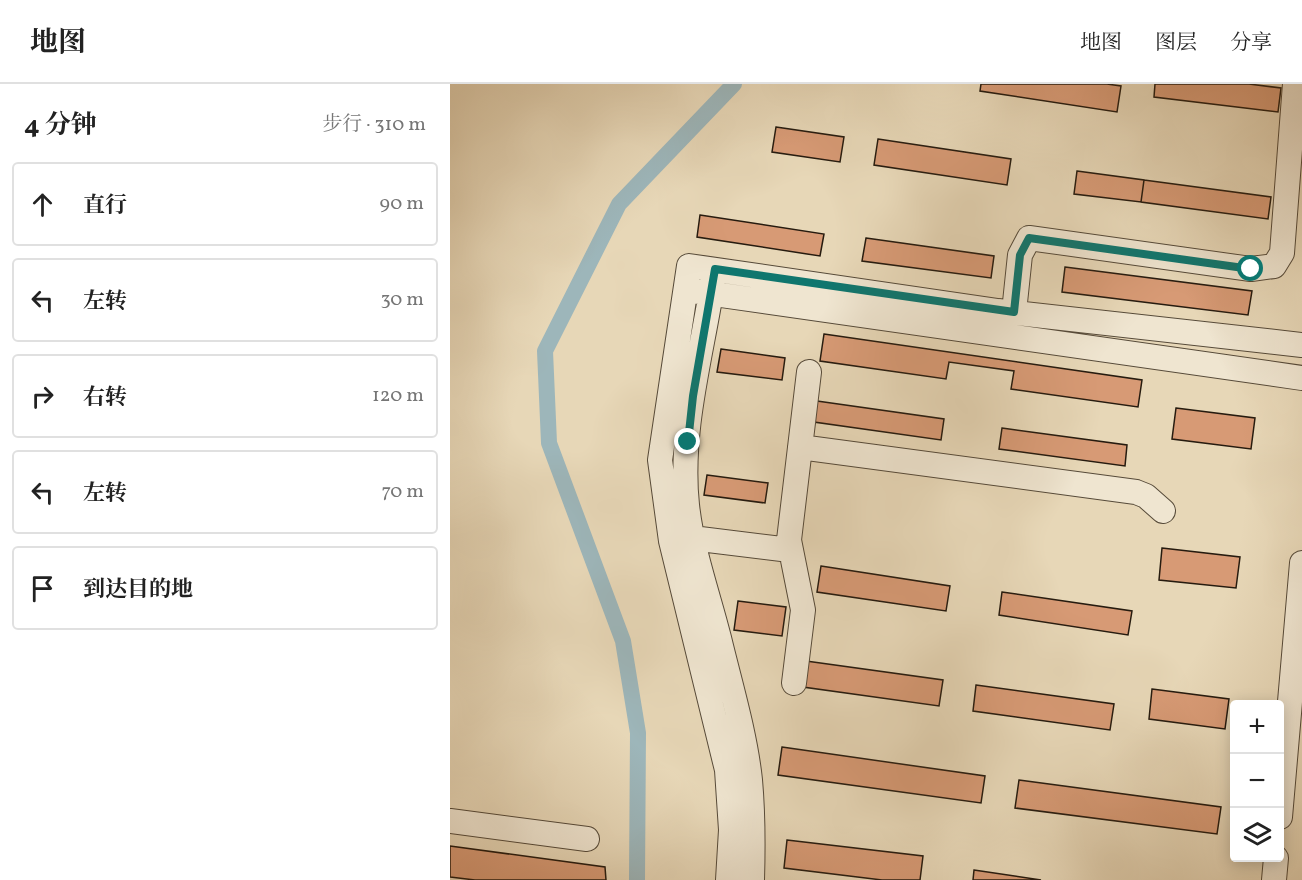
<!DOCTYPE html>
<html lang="zh">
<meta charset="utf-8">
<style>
body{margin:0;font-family:Vollkorn,"Noto Serif SC",serif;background:#f6f6f6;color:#222}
.controls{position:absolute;right:18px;bottom:18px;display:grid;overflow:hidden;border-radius:6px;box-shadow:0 3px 15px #0003}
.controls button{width:54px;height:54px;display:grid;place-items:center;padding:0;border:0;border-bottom:2px solid #e0e0e0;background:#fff;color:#222;font:30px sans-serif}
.stop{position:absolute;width:18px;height:18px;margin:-14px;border:4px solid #0f766e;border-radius:50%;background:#fff}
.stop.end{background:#0f766e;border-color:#fff;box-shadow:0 2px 6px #0008}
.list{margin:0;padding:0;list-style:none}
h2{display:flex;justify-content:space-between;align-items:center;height:78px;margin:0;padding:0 24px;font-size:26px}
h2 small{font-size:20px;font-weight:400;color:#767676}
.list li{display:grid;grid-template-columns:39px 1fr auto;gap:18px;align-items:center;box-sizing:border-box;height:84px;margin:0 12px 12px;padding:0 12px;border:2px solid #e0e0e0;border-radius:6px}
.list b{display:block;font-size:22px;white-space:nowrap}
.list em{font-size:20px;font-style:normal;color:#767676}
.icon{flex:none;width:33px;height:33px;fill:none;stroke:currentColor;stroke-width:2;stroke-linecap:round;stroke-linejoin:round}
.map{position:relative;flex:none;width:852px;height:796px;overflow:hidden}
header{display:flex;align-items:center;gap:36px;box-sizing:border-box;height:84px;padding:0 30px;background:#fff;border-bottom:2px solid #e0e0e0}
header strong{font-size:28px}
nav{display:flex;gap:33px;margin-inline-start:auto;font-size:21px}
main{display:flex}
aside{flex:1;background:#fff}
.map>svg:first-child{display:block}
</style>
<header>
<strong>地图</strong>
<nav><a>地图</a><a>图层</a><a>分享</a></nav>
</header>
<main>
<aside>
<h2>4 分钟<small>步行 · 310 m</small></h2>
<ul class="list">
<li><svg class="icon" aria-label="ahead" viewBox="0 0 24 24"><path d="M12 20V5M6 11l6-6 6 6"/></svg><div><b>直行</b></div><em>90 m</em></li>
<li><svg class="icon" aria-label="left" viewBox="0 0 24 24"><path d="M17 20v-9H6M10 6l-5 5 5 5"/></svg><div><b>左转</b></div><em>30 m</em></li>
<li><svg class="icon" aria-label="right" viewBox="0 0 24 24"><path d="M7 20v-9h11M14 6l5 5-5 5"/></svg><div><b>右转</b></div><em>120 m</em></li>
<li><svg class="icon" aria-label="left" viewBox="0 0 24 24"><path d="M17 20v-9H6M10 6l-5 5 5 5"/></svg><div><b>左转</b></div><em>70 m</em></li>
<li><svg class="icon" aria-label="arrive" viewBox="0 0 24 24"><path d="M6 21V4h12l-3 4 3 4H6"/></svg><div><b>到达目的地</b></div></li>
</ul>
</aside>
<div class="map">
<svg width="852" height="796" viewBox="0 0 852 796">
<rect width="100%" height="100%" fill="#e7d7b7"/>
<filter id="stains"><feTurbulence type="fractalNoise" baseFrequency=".00333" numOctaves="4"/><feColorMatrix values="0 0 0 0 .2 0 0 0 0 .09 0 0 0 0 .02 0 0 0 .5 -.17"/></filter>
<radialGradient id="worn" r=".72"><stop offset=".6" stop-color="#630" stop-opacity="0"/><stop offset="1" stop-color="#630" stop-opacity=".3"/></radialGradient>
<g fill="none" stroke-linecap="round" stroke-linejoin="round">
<path stroke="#9db6ba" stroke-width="16" d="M187,796L188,649L173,557L99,359L95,267L169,120L284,0"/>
</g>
<path fill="#d79a75" stroke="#261b0f" stroke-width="1.5" d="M531,0H657L671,2L667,28L530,7Z
M705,0H799L831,4L828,28L704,13Z
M326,43L394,53L390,78L322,68Z
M428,55L561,75L557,101L424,81Z
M627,87L694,96L691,118L624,110Z
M694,96L821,113L818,135L691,118Z
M250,131L374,150L370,172L247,153Z
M416,154L544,172L541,194L412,177Z
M615,183L802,207L798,231L612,208Z
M374,250L692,296L688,323L561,305L564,287L499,278L496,295L370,277Z
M271,265L335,274L332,296L267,288Z
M367,317L494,335L491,356L364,338Z
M726,324L805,334L801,365L722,355Z
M552,344L677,361L675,382L549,365Z
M257,391L318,399L315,419L254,411Z
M712,464L790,473L786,504L709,496Z
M371,482L500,502L496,527L367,508Z
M552,508L682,527L678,551L549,531Z
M288,517L336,523L332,552L284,546Z
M356,577L493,596L489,622L353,603Z
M526,601L664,620L660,646L523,627Z
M702,605L779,615L775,645L699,635Z
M332,663L535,692L531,719L328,691Z
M569,696L771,723L767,750L565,724Z
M337,756L473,772L470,796H432L334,784Z
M0,762L155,783L156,796H25L0,793Z
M524,786L591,796H523Z"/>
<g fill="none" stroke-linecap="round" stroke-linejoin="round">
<defs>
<path id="minor" d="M263,196C252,270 229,346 237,421C242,467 258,510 269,554C280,600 295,649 300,696C303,729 303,763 302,796
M236,206L852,294
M564,228L570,171L579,154L801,185L824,182L832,169L845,0
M350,363L686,408L696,412L713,427
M242,454L340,466
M344,599L353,526L339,456L359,288
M830,733L852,479
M0,737L137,755
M278,796L281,746L277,686L221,457L210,376L239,182L548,227L852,261
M824,796L826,774"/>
</defs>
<use href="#minor" stroke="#564a39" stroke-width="26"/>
<use href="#minor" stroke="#efe5d0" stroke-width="24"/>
</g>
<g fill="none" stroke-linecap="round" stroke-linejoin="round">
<path stroke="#0f766e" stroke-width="8" d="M238,358L243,312L265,185L564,228L570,171L579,154L801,185"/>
</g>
<rect width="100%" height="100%" filter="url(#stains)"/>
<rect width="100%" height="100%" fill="url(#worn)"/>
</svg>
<div class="controls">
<button>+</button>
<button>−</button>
<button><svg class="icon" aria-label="layers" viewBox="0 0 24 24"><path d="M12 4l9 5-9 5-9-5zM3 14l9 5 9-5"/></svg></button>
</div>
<div class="stop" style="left:801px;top:185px"></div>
<div class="stop end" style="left:238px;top:358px"></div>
</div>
</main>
